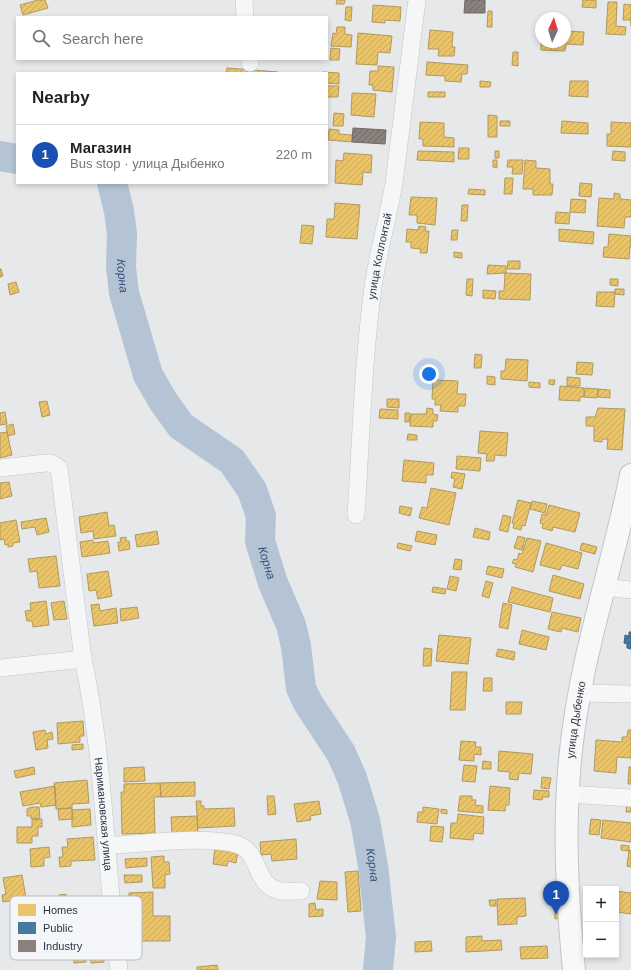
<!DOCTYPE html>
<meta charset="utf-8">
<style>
body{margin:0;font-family:Arial,sans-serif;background:#f6f6f6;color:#202124}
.controls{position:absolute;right:12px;bottom:12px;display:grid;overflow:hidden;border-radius:0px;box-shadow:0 2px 6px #0003}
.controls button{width:36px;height:36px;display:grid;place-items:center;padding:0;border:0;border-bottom:1px solid #e0e0e0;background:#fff;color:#202124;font:20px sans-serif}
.compass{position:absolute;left:535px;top:12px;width:36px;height:36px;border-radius:50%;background:#fff;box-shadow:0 2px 6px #0003;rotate:4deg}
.you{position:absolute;left:429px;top:374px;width:14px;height:14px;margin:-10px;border:3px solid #fff;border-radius:50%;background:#1a73e8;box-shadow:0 0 0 6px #1a73e833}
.badge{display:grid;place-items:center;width:26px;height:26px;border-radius:50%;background:#6c737f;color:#fff;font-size:13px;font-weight:700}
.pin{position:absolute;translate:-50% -33px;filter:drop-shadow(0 1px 2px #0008)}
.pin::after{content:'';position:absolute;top:21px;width:14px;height:12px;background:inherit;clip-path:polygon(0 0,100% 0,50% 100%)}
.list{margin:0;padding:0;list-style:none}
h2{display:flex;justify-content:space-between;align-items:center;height:52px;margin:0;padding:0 16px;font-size:17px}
h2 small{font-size:13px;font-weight:400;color:#757577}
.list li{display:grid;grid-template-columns:26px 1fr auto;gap:12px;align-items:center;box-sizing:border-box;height:60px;padding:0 16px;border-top:1px solid #e0e0e0}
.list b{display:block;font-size:15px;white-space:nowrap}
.list p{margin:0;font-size:13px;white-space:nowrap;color:#757577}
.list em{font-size:13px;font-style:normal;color:#757577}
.icon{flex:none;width:22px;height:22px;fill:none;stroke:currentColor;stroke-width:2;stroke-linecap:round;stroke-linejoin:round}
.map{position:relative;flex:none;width:631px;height:970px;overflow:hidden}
.search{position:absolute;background:#fff;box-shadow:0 2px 6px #0003;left:16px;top:16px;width:312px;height:44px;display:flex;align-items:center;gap:10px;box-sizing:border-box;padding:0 14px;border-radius:0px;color:#757577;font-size:15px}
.panel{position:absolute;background:#fff;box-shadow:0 2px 6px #0003;left:16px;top:72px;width:312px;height:112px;border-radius:0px}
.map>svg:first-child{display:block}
</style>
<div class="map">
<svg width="631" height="970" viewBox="0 0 631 970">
<defs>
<pattern id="homes-hatch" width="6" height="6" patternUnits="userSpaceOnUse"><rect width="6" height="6" fill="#e9c46a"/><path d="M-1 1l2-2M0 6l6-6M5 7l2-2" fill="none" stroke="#c8a95d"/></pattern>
<pattern id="public-hatch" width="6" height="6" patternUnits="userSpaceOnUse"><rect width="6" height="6" fill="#457b9d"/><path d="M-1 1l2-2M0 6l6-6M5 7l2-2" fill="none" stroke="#37607b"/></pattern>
<pattern id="industry-hatch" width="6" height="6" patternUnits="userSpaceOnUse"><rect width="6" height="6" fill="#8a817c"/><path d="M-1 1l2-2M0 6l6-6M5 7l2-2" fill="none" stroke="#716a67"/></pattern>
</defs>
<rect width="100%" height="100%" fill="#e6e8ea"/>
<path fill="url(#homes-hatch)" stroke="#b0995f" d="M38,0H45L48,8L23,15L20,5Z
M337,0H345L344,4H336Z
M583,0H596V8L582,7Z
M608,2H617L616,26L626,27L625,35L606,34Z
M624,4L631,5V26V20H623Z
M373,5L401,7L400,21L385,20V23L372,22Z
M346,7H352L351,21L345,20Z
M488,11H492V27H487Z
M337,27H345V34L352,35L351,47L331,46L333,33L336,34Z
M430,30L453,32L452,47H455L454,56H438L439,49H428Z
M565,31L584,32L583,45L566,44L565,51L541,50V42H565Z
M358,33L392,36L390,53L378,52L377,65L356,64Z
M331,48L340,49L339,60H330Z
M513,52H518V66L512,65Z
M427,62L468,65L467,74H462L461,82L445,81V76L426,75Z
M378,66L394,67L392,92L373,90V85H369L370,71H378Z
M227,68L278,72V73H226Z
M323,72L339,73V84L327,83V73Z
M480,81L491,82L490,87H480Z
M570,81H588V97L569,96Z
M327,86H339L338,97H327Z
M428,92H445V97H428Z
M352,93L376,94L374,117L351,115Z
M334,113L344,114L343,126H333Z
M488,115L497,116V137H488Z
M500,121H510V126H500Z
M562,121L588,123V134L561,133Z
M420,122L444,123V137L454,138V147L423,146V139H419Z
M611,122L631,123V147L607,146V134H611Z
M329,129L339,130V134L352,135V142L328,140Z
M459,148H469V159H458Z
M418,151L454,152V162L417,160Z
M495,151H499V158H495Z
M613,151L625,152V161L612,160Z
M344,153L372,155L371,173L363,172L362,185L335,183L336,160L343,161Z
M493,160H497V168L493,167Z
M508,160H523L522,174H512L513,167H507Z
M525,160L536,161V168L550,169V184H553L552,195H533V189H523Z
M505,178H513L512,194H504Z
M580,183L592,184L591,197L579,196Z
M469,189L485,190V195L468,194Z
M614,193L620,194V199L631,200V217H625L624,228L597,226L599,198L614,199Z
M411,197L437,198L435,225L417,223V215H409Z
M571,199L586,200L585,213L570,212Z
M335,203L360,205L357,239L326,237L327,219H334Z
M462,205H468L467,221H461Z
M556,212L570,213L569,224L555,223Z
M302,225L314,226L312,244L300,243Z
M419,226L426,227L425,231H429L427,253H420L421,249L411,248V242H406L407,229L418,230Z
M559,229L594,232L593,244L559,241Z
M452,230H458L457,240H451Z
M609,234L631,236L629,259L603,257L604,247H608Z
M454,252L462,253V258L454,257Z
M508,261H520V269H507Z
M488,265L506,266V273L487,274Z
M0,269H1L3,276L0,277Z
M505,273L531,274L530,300L499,299V291H504Z
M467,279H473L472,296L466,295Z
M610,279H618V286L610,285Z
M16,282L19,292L10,295L8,284Z
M615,289H624V295L615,294Z
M483,290L496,291L495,299L483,298Z
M597,292H615L614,307L596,306Z
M475,354L482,355L481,368H474Z
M506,359L528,360L527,381L501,379V371H505Z
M577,362L593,363L592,375L576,374Z
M487,376L495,377V385L487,384Z
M567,377L580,378V386H567Z
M433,380L458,381L457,394H466L465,406H458V412L440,411L441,405H435V399H432Z
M549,380H555L554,385L549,384Z
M529,382L540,383V388L529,387Z
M560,386L584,388V397H580V401L559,400Z
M585,388L598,389L597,398L584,397Z
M598,389L610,390V398L598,397Z
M387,399H399V408L387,407Z
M47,401L50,415L42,417L39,402Z
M427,408L433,409V414L438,415L437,421H433V427L410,426L411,414H426Z
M598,408L625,409L622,450L607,449L608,439H602V442L594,441V426H586V417H595Z
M380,409L398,410V419L379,418Z
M5,412L7,424L0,425V413Z
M405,413H410L409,422H405Z
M13,424L15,434L8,436L6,426Z
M480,431L508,433L506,456L495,455L494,461H486L487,454L478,453Z
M7,432L12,455L0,458V433Z
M408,434L417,435V440H407Z
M457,456L481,458L480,471L456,469Z
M404,460L434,463L433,475H426V483L402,481Z
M452,472L465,474L462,489L453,487L455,479L451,478Z
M9,482L12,496L0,499V483Z
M431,488L456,493L449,525L419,518L422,507L427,508Z
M518,500L531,503L525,526L522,525L521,530L513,528L514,523H512Z
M532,501L547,504L545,513L530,509Z
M549,505L580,513L575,532L553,527L552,531L542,528L543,524L540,523L542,514L546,515Z
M400,506L412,508L410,516L399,513Z
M107,512L109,526L114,525L116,536L94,539L93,531L81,533L79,517Z
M503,515L511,517L508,532L499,530Z
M46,518L49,532L37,535L35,527L22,529L21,522Z
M16,520L20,542L13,543V546L8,547V544L5,545L4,539L0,540V523Z
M475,528L490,532L489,540L473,537Z
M157,531L159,544L137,547L135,535Z
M417,531L437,535L435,545L415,541Z
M518,536L525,538L522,550L514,548Z
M126,537V541H129L130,549L119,551L118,542H121L120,538Z
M527,538L541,541L533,572L515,567L516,564L512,563L514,559L517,560L519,553L522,554Z
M93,540V543L108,541L110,553L82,557L80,542Z
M398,543L412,546L410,551L397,548Z
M546,543L582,553L578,569L562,565L560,570L540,565Z
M582,543L597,547L595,554L580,550Z
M56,556L60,586L39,588L37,571L30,572L28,559Z
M455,559L462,560L461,570L453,569Z
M488,566L504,569L502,578L486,574Z
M108,571L112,596L98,599L96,590L89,591L87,574Z
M553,575L584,584L580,599L549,591Z
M450,576L459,578L456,591L447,589Z
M486,581L493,583L489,598L482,596Z
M433,587L446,589L445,594L432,592Z
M512,587L553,598L550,612L508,602Z
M46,601L49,625L33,627L32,621H27L25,611L31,610L30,603Z
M64,601L67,619L54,620L51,603Z
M503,603L512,605L508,629L499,627Z
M99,604L100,611L116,608L118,623L94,626L91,605Z
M137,607L139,618L121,621L120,609Z
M552,612L581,618L578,632L562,628L561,632L548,629Z
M522,630L549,637L546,650L519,644Z
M439,635L471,638L468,664L436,661Z
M424,648L432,649L431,666H423Z
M498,649L515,652L514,660L496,656Z
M452,672H467L465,710H450Z
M484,678H492V691H483Z
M506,702H522L521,714H506Z
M83,721L84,736H80V742L58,744L57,723Z
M45,730L46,734L52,732L53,739L47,740L48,748L36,750L33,732Z
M628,730H631V758L617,757L616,773L594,771L596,740L622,742V737H627Z
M461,741L476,742L475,747H481V755L474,754V761L459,760Z
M83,744V749L72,750V745Z
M499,751L533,754L531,774L519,773L518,780L509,779L510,772L498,771Z
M483,761L491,762V769H482Z
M464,765L477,766L475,782L462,781Z
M34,767L35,774L16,778L14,771Z
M144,767L145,781L124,782V768Z
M629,767H631V784H628Z
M542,777L551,778L549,789L541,788Z
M87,780L89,803L72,804V808L56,809L54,783Z
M195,782V796L161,797L160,783Z
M160,783L161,797H154L155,833L122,834L121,792H124V784Z
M55,786L56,805L41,807L40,803L23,806L20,792Z
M490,786L510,788L509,805H506L505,811L488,810Z
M534,790L549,791V797H543L542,800L533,799Z
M267,796H274L276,814L268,815Z
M460,796H472V800H476L475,805L483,806V813L458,811Z
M196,801H201V806H204V809L234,808L235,826L198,828Z
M319,801L321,814L310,816L311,820L297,822L294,804Z
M627,803H631V812H626Z
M31,807H39L40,818L31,819V816H27V809Z
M423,807L439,809L437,824L417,822L418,812H423Z
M72,808L73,819L59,820L58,809Z
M90,809L91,825L72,827V810Z
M441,809L447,810V814L441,813Z
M458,814L484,817L483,834L474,833L473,840L450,838L451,823H457Z
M197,816L198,833L172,834L171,817Z
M42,819V827H38V836H32V843H17V827H32V820Z
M591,819L601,820L599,835L589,834Z
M603,820L631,823V842L601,838Z
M431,826L444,827L442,842L430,841Z
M93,837L95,860L71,861V866L60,867L59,857H63L62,847H68L67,839Z
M296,839L297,859L272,861L271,854L261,855L260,842Z
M621,845L629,846V851L621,850Z
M49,847L50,857L44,858V866L31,867L30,849Z
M215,847L238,851L236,863L228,861L227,866L213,864Z
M629,850L631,851V867L627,866Z
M164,856V862H169L170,874L165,875V888H153L151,857Z
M147,858V866L126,868L125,859Z
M358,871L361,911L348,912L345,872Z
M22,875L26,898L3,902L2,895L6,894L3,878Z
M124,875H142V882L125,883Z
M320,881L337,882V900L317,899Z
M593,887L607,889H592Z
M616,891L631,893V914L616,912Z
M153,892V916H170V941H130L129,893Z
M66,894V897H72L73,916H70V921L61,922L59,895Z
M525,898L526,916L517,917V924L498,925L497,899Z
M489,900H496V906H490Z
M315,903L316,910L323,909V916L309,917V904Z
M555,909H559L560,918L555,919Z
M482,936V941L501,940L502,950L466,952V937Z
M102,941L104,962L91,963L89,942Z
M431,941L432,951L415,952V942Z
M547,946L548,958L521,959L520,947Z
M85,952L86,962L74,963L73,953Z
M217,965L218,970H197V967Z"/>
<path fill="url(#public-hatch)" stroke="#3d6683" d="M629,632H631V649L627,648V644L624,643L625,635L629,636Z"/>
<path fill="url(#industry-hatch)" stroke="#6e6a6c" d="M465,0H485V13H464Z
M353,128L386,130L385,144L352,142Z"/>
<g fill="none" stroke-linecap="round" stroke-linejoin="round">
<g stroke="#b4c4d5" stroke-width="30">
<path d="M0,156L17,159"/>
<path id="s1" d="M112,183L119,211L122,234L121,267L124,293L148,375L163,401L181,426L232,461L252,490L261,516L260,541L263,551L273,583L291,625L296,646L301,688L308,703L341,753L352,778L365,820L373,866L381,937L378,970"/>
</g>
<defs>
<g id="minor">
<path d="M244,0L245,17"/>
<path d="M250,59V63"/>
<path d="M0,468L46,463H51L59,468L83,659"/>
<path id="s2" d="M356,515C361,439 363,363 373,287C378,252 388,218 394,183L417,0"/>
<path d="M604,587L631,590"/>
<path id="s3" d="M0,668L83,659C105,761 105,866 119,970"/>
<path d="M579,693L631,694"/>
<path d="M568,794L631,798"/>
<path d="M106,846C137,844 215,834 241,846C259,855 256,884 277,890C284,892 293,891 301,891"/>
</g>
<g id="major">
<path id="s4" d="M574,970C566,887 562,802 575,720C587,637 615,557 631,475"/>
</g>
</defs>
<use href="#minor" stroke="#c4c6c8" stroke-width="18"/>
<use href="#major" stroke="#c2c5c8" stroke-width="24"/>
<use href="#minor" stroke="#f5f6f7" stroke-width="17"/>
<use href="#major" stroke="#f8f8f8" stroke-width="22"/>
</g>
<g text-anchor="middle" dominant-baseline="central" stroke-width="4" stroke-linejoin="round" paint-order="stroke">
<g font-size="11" fill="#2b3445" stroke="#f4f6f9">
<text stroke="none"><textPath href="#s2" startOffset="260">улица Коллонтай</textPath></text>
<text stroke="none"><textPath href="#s4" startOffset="251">улица Дыбенко</textPath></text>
<text stroke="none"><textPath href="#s3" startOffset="240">Наримановская улица</textPath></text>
</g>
<g font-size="12" font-style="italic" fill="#34527a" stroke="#f4f6f9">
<text stroke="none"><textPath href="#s1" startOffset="94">Корна</textPath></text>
<text stroke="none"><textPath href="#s1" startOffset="430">Корна</textPath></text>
<text stroke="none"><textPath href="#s1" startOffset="754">Корна</textPath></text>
</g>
</g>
<rect x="10" y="896" width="132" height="64" rx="6" fill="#f4f6f9" stroke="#b8bcc3" stroke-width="1"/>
<rect x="18" y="904" width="18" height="12" fill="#e9c46a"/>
<rect x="18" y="922" width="18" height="12" fill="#457b9d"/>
<rect x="18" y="940" width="18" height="12" fill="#8a817c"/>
<g font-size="11" fill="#2b3445">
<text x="43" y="914">Homes</text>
<text x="43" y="932">Public</text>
<text x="43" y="950">Industry</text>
</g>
</svg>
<div class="controls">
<button>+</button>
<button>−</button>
</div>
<svg class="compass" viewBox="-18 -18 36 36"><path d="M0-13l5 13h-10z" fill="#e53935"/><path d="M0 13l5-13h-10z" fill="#757577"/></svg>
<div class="you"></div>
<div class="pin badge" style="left:556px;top:914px;background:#1a4fb4">1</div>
<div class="search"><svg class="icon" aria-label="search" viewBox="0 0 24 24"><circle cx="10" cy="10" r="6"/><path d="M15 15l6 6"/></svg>Search here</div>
<section class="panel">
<h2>Nearby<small></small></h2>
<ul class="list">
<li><span class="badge" style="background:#1a4fb4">1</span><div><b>Магазин</b><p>Bus stop · улица Дыбенко</p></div><em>220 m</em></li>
</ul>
</section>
</div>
